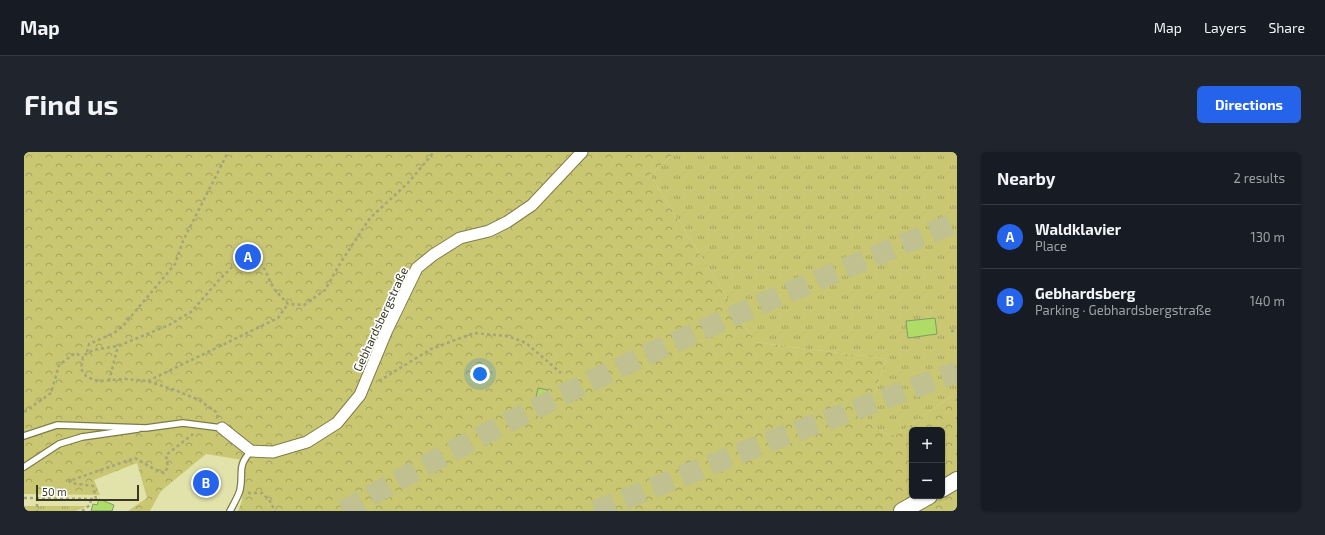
<!DOCTYPE html>
<meta charset="utf-8">
<style>
body{margin:0;font-family:"Exo 2",sans-serif;background:#20242c;color:#f1f3f6}
.controls{position:absolute;right:12px;bottom:12px;display:grid;overflow:hidden;border-radius:6px;box-shadow:0 1px 3px #0004}
.controls button{width:36px;height:36px;display:grid;place-items:center;padding:0;border:0;border-bottom:1px solid #363941;background:#171b24;color:#f1f3f6;font:20px sans-serif}
.scale{position:absolute;left:12px;bottom:10px;width:103px;box-sizing:border-box;padding-left:4px;border:2px solid #393923;border-top:0;font-size:11px;line-height:14px;white-space:nowrap;color:#393923;-webkit-text-stroke:3px #fff;paint-order:stroke}
.you{position:absolute;left:456px;top:222px;width:14px;height:14px;margin:-10px;border:3px solid #fff;border-radius:50%;background:#1a73e8;box-shadow:0 0 0 6px #1a73e833}
.badge{display:grid;place-items:center;width:26px;height:26px;border-radius:50%;background:#2563eb;color:#fff;font-size:13px;font-weight:700}
.pin{position:absolute;translate:-50% -50%;border:2px solid #fff;box-shadow:0 1px 4px #0006}
.list{margin:0;padding:0;list-style:none}
h2{display:flex;justify-content:space-between;align-items:center;height:52px;margin:0;padding:0 16px;font-size:17px}
h2 small{font-size:13px;font-weight:400;color:#9ea1a6}
.list li{display:grid;grid-template-columns:26px 1fr auto;gap:12px;align-items:center;box-sizing:border-box;height:64px;padding:0 16px;border-top:1px solid #363941}
.list b{display:block;font-size:15px;white-space:nowrap}
.list p{margin:0;font-size:13px;white-space:nowrap;color:#9ea1a6}
.list em{font-size:13px;font-style:normal;color:#9ea1a6}
.map{position:relative;flex:none;width:933px;height:359px;overflow:hidden;border-radius:6px}
header{display:flex;align-items:center;gap:24px;box-sizing:border-box;height:56px;padding:0 20px;background:#171b24;border-bottom:1px solid #363941}
header strong{font-size:19px}
nav{display:flex;gap:22px;margin-inline-start:auto;font-size:14px}
.intro{display:flex;align-items:center;justify-content:space-between;box-sizing:border-box;height:96px;padding:0 24px}
h1{margin:0;font-size:28px}
.button{padding:10px 18px;border-radius:6px;background:#2563eb;color:#fff;font-size:14px;font-weight:700}
main{display:flex;gap:24px;padding:0 24px}
aside{flex:1;background:#171b24;border-radius:6px;box-shadow:0 1px 3px #0004}
.map>svg:first-child{display:block}
</style>
<header>
<strong>Map</strong>
<nav><a>Map</a><a>Layers</a><a>Share</a></nav>
</header>
<div class="intro"><h1>Find us</h1><a class="button">Directions</a></div>
<main>
<div class="map">
<svg width="933" height="359" viewBox="0 0 933 359">
<defs>
<pattern id="grass-tufts" width="24" height="20" patternUnits="userSpaceOnUse"><rect width="24" height="20" fill="#c9c772"/><path d="M3 7l-1-3M5 7V3M7 7l1-3M15 17l-1-3M17 17v-4M19 17l1-3" fill="none" stroke="#a4a35d"/></pattern>
<pattern id="forest-crowns" width="20" height="18" patternUnits="userSpaceOnUse"><rect width="20" height="18" fill="#c9c772"/><path d="M2 6a3 3 0 1 1 6 0M12 15a3 3 0 1 1 6 0" fill="none" stroke="#a4a35d"/></pattern>
</defs>
<rect width="100%" height="100%" fill="#e2e2ab"/>
<path fill="url(#grass-tufts)" d="M652,0H933V240L868,286L842,269L862,207L731,190L626,23Z
M1,354H63L52,359H0Z"/>
<path fill="url(#forest-crowns)" fill-rule="evenodd" d="M0,0H652L626,23L731,190L862,207L842,269L868,286L933,240V359H214L218,349L219,308L182,302L137,339L126,359H104L123,346L113,311L70,328L76,343L0,342ZM888,278H918V344H888Z"/>
<path fill="#aedc66" stroke="#849969" d="M911,166L913,182L884,186L882,169Z
M514,236L524,238L521,247L512,245Z
M75,347L90,353L88,359H67L69,352L73,353Z"/>
<g fill="none" stroke-linecap="round" stroke-linejoin="round">
<path stroke="#c0c090" stroke-width="21" stroke-dasharray="21 10" stroke-linecap="butt" d="M319,359C411,307 505,258 601,213C710,162 821,116 933,70
M571,359L754,286L933,220"/>
<defs>
<path id="lane" d="M0,284L33,273L122,276L159,271L198,276
M0,315L35,292L58,285L114,277
M206,359C209,353 214,345 216,338C220,319 212,316 227,299"/>
<path id="street" d="M198,276L227,299L249,300L283,290L313,271L336,243L363,178L393,116L409,103L436,86L465,79L483,70L508,53L558,0"/>
<path id="secondary" d="M918,337L933,328
M878,359L905,344"/>
</defs>
<use href="#lane" stroke="#7e7d49" stroke-width="8"/>
<use href="#street" stroke="#7e7d49" stroke-width="13"/>
<use href="#secondary" stroke="#7e7d49" stroke-width="18"/>
<path stroke="#a5a57a" stroke-width="2.5" stroke-dasharray="3 3" stroke-linecap="butt" d="M927,179H933
M63,200L65,192L90,181L99,174L151,112L159,89L204,0
M85,229L94,194
M124,229L254,166L264,152
M355,229L407,197L450,181L484,184L502,191L537,221
M0,260L27,241L35,213L51,201L59,205
M194,266L192,260L175,248L151,238L123,229L102,227L77,229L70,228L62,224L57,217L59,205L63,201L70,198L94,194L145,173L167,160L195,128L212,111L226,104L239,114L250,137L264,152L280,153L301,138L317,110L346,66L384,31L410,0
M224,341H238L246,349L251,359
M0,346L72,347L69,334L47,331L45,329L111,306L130,317L140,321L144,315L142,303L169,282
M13,346V359
M58,359L66,353L67,348"/>
<use href="#lane" stroke="#fff" stroke-width="5.5"/>
<use href="#street" stroke="#fff" stroke-width="11"/>
<use href="#secondary" stroke="#fff" stroke-width="16"/>
</g>
<g text-anchor="middle" dominant-baseline="central" stroke-width="3.5" stroke-linejoin="round" paint-order="stroke">
<g font-size="12" fill="#393923" stroke="#fff">
<text transform="translate(356 167) rotate(-65)">Gebhardsbergstraße</text>
</g>
</g>
</svg>
<div class="controls">
<button>+</button>
<button>−</button>
</div>
<div class="scale">50 m</div>
<div class="you"></div>
<div class="pin badge" style="left:224px;top:105px">A</div>
<div class="pin badge" style="left:182px;top:331px">B</div>
</div>
<aside>
<h2>Nearby<small>2 results</small></h2>
<ul class="list">
<li><span class="badge">A</span><div><b>Waldklavier</b><p>Place</p></div><em>130 m</em></li>
<li><span class="badge">B</span><div><b>Gebhardsberg</b><p>Parking · Gebhardsbergstraße</p></div><em>140 m</em></li>
</ul>
</aside>
</main>
